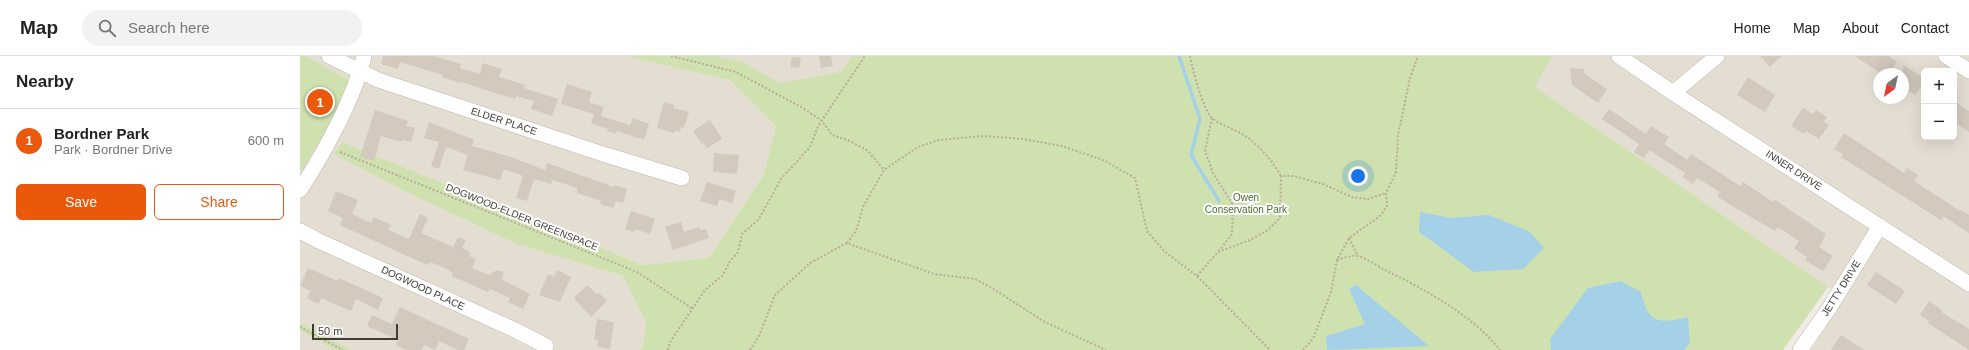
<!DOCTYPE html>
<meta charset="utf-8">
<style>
body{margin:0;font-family:Arial,sans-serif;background:#f2f2f2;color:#222}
.controls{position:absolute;right:12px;top:12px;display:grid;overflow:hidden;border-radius:6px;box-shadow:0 4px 16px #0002}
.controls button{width:36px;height:36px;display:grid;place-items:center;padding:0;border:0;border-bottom:1px solid #e0e0e0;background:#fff;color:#222;font:20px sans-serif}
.compass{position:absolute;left:1573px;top:12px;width:36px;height:36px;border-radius:50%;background:#fff;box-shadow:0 4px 16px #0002;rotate:213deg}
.scale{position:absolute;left:12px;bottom:10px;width:86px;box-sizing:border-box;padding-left:4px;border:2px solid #413b34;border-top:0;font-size:11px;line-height:14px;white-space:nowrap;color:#413b34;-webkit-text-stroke:3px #fff;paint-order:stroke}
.you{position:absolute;left:1058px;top:120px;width:14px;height:14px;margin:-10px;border:3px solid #fff;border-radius:50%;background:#1a73e8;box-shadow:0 0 0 6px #1a73e833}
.badge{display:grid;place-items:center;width:26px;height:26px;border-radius:50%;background:#ea580c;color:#fff;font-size:13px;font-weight:700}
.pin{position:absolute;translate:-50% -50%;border:2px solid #fff;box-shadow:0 1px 4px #0006}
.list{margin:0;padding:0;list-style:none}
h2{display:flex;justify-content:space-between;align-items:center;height:52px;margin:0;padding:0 16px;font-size:17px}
h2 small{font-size:13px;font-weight:400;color:#767676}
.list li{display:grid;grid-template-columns:26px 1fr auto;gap:12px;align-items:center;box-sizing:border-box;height:64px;padding:0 16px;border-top:1px solid #e0e0e0}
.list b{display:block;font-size:15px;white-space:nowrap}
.list p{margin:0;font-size:13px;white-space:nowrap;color:#767676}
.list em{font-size:13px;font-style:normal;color:#767676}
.actions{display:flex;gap:8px;padding:12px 16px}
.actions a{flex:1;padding:9px 0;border:1px solid #ea580c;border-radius:6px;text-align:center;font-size:14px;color:#ea580c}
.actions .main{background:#ea580c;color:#fff}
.icon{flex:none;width:22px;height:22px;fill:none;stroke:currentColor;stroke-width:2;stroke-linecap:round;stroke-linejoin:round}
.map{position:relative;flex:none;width:1669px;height:294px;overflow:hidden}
header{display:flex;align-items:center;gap:24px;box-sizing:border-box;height:56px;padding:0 20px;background:#fff;border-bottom:1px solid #e0e0e0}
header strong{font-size:19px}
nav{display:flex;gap:22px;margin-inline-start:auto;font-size:14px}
.search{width:280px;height:36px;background:#f2f2f2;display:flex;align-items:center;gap:10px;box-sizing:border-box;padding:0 14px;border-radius:22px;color:#767676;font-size:15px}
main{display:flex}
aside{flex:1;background:#fff}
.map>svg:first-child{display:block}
</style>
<header>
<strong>Map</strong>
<div class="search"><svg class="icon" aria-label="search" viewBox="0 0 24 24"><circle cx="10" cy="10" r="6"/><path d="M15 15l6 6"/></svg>Search here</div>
<nav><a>Home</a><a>Map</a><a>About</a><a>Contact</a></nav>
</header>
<main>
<aside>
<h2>Nearby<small></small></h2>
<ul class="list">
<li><span class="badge">1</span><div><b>Bordner Park</b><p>Park · Bordner Drive</p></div><em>600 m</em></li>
</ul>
<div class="actions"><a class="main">Save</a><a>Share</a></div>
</aside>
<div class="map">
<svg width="1669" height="294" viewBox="0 0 1669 294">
<rect width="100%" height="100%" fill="#f0ebe3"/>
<path fill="#e3ddd2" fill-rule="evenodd" d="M6,0H327L429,24L476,69L464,118L409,202L343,209L40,86L34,98L98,132L214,187L323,220L346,266L343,290L340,294H51L0,267V117L30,69L49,24Z
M415,0H552L542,16L480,27L443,6Z
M1252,0H1669V294H1511L1544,242L1235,31ZM1624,15H1654V81H1624ZM1579,18H1603V42H1579Z
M0,274L35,294H0Z"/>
<path fill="#cee1af" d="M0,0H6L49,24L30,69L0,117Z
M327,0H415L443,6L480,27L541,16L552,0H1252L1235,31L1528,231L1483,294H340L343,290L346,266L323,220L214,187L98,132L34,98L41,86L343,209L409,202L464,118L476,70L429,24Z
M0,267L51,294H35L0,274Z"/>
<path fill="#a4d1e8" d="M1120,156L1151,162L1189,159L1230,176L1244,192L1223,213L1174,216L1119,176Z
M1321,225L1341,236C1348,268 1359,268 1388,261L1390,287L1384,294H1251L1250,283L1288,232Z
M1056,229L1129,290L1027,294L1026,280L1065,268L1049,233Z"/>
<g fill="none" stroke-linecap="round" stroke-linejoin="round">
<path stroke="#a4d1e8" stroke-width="3.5" d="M879,0L900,63L891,99L919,145"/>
</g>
<path fill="#d3c9bd" d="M83,0H133L161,8L160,12L180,18L183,7L202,13L199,21L225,29L224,32L258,43L252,60L231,53L234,45L216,40L215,43L161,26V27L142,21L143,19L100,6L98,13L81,8Z
M519,0H531L533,10L521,12Z
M1460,0H1482L1470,11Z
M1555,0H1589L1597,6L1589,18H1582Z
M492,1L501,2L499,12L490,11Z
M1603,9L1624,22V26L1615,39L1603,31Z
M1270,12L1284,13L1285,18L1307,33L1298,47L1272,29Z
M1448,21L1475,39L1465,56L1437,39Z
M267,28L292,36L289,46L304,51L301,60L330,69L333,62L349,68L344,84L317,75L316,78L307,75L308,73L291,67L294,58L261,48Z
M1654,45L1669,55V76L1654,66Z
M364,46L374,49L373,52L389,56L384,72L381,71L380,76L375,75L374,77L357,72Z
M1503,52L1513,58L1516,54L1527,61L1524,66L1529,69L1519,83L1506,75L1504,78L1491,70Z
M1309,53L1346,78L1351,70L1369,81L1364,88L1387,104L1391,98L1440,130L1443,126L1473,146L1475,144L1526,178L1519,191L1533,200L1523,215L1505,204L1507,201L1494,192L1499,185L1478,171L1475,175L1427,147L1417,140L1420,136L1397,122L1393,128L1383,121L1385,117L1349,94L1344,102L1334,96L1339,88L1302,63Z
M75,54L108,65L106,70L115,72L111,86L102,84L101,86L81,80L74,105L60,101Z
M410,64L422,83L407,92L404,87L402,88L393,75Z
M129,66L174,84L172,90L214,102L245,114L247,107L314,131L315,129L327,133L323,147L316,145L313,152L300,148L301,145L277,137L278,133L272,130L252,124L251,128L234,123L227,145L216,142L223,120L204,113L200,124L163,114L168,99L146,91L139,113L131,110L139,86L124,82Z
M1544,77L1604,117L1607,112L1618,119L1614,125L1660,155L1661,154L1669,159V177L1643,160L1641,164L1541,101L1543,98L1534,93Z
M414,97L439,99L437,118L413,116Z
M407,126L436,135L432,147L419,143L417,150L400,145Z
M36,135L58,144L52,158L71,167L74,161L91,169L88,174L109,183L120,158L128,162L121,177L153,191L158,181L166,184L162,192L170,196L169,200L176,203L172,212L189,219L197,214L204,216L201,223L230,238L223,253L208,246L210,242L190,233L188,236L152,220L153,217L147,213L130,206L128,209L125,208L40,169L43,162L28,155Z
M331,155L355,163L350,178L335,173L334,176L325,173Z
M381,166L384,176L399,171L401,174L406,173L409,182L373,194L365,171Z
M8,212L38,225L39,222L83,242L78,254L56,243L51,255L21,242L19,248L7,242L11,235L0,230Z
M257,214L271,221L260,246L239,239L248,218L254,221Z
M1576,216L1605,235L1596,248L1567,229Z
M287,229L298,239L299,237L307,245L291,261L274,242Z
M1629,245L1642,254L1641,256L1669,273V294L1628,267L1629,265L1620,259Z
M100,251L169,283L164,294H158L139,285L135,294L124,289L121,294H106L96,289L98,284L67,270L72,259L92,268Z
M297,263L314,266L310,293L297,291L298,284L294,283Z
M1541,279L1564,294H1531Z"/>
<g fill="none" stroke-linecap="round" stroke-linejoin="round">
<defs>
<path id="minor" d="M29,0L78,24L303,98L382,122
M1319,0L1373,37L1669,228
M1646,0L1669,15
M1373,37L1417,0
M0,134C24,97 54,43 64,0
M0,175L19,185L215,274L246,290
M1500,294L1528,254L1580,170"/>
</defs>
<use href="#minor" stroke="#bdb5aa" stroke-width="16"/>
<path stroke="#bbad9a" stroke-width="2" stroke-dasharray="2 2" stroke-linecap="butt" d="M371,0L436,16L501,51L522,65L532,79L550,85L568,95L584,114
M890,0C893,16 902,49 911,61C916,67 936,74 944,79C960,90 971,103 981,120
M912,62L905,95L913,117L933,149L932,178L919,195
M40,96L337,216L393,253
M1049,182L1058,200
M547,187L556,175L563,151L584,114L618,91L639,84L684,80L723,83L762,90L803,104L835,122L847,175L864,195L897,220L970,294
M1037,204C1044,202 1051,199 1058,200C1066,202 1076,209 1083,213C1122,232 1173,259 1200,294
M897,220L918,196L950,184L968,174L980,162L981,120H994L1023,128L1052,141L1068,143L1086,137
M0,271L43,294
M368,294L370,286L405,234L423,219L430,205L438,196L442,178L459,163L481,123L510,91L518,70L565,0
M450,294L459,280L475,239L510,207L547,187L634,218L675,223L692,232L743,265L806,294
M1003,294L1013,283L1031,236L1037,204L1049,182L1080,160L1087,150L1086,137L1096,116L1098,79L1110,22L1118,0"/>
<use href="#minor" stroke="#fff" stroke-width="15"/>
</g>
<g text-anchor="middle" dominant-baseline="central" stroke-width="4" stroke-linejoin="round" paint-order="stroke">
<g font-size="10" fill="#413b34" stroke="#fff">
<text transform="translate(204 65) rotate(18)">ELDER PLACE</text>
<text transform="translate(1494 114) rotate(33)">INNER DRIVE</text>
<text transform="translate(222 161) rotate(22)">DOGWOOD-ELDER GREENSPACE</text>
<text transform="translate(123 232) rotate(25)">DOGWOOD PLACE</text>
<text transform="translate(1541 232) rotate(-58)">JETTY DRIVE</text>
</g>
<g font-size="10" fill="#4a6d2e" stroke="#fff">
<text x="946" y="141">Owen<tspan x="946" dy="12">Conservation Park</tspan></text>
</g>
</g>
</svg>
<div class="controls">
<button>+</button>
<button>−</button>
</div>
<svg class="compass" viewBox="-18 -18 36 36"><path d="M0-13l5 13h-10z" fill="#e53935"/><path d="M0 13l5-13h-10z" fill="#767676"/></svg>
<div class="scale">50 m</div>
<div class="you"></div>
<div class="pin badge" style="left:20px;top:46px">1</div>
</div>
</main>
